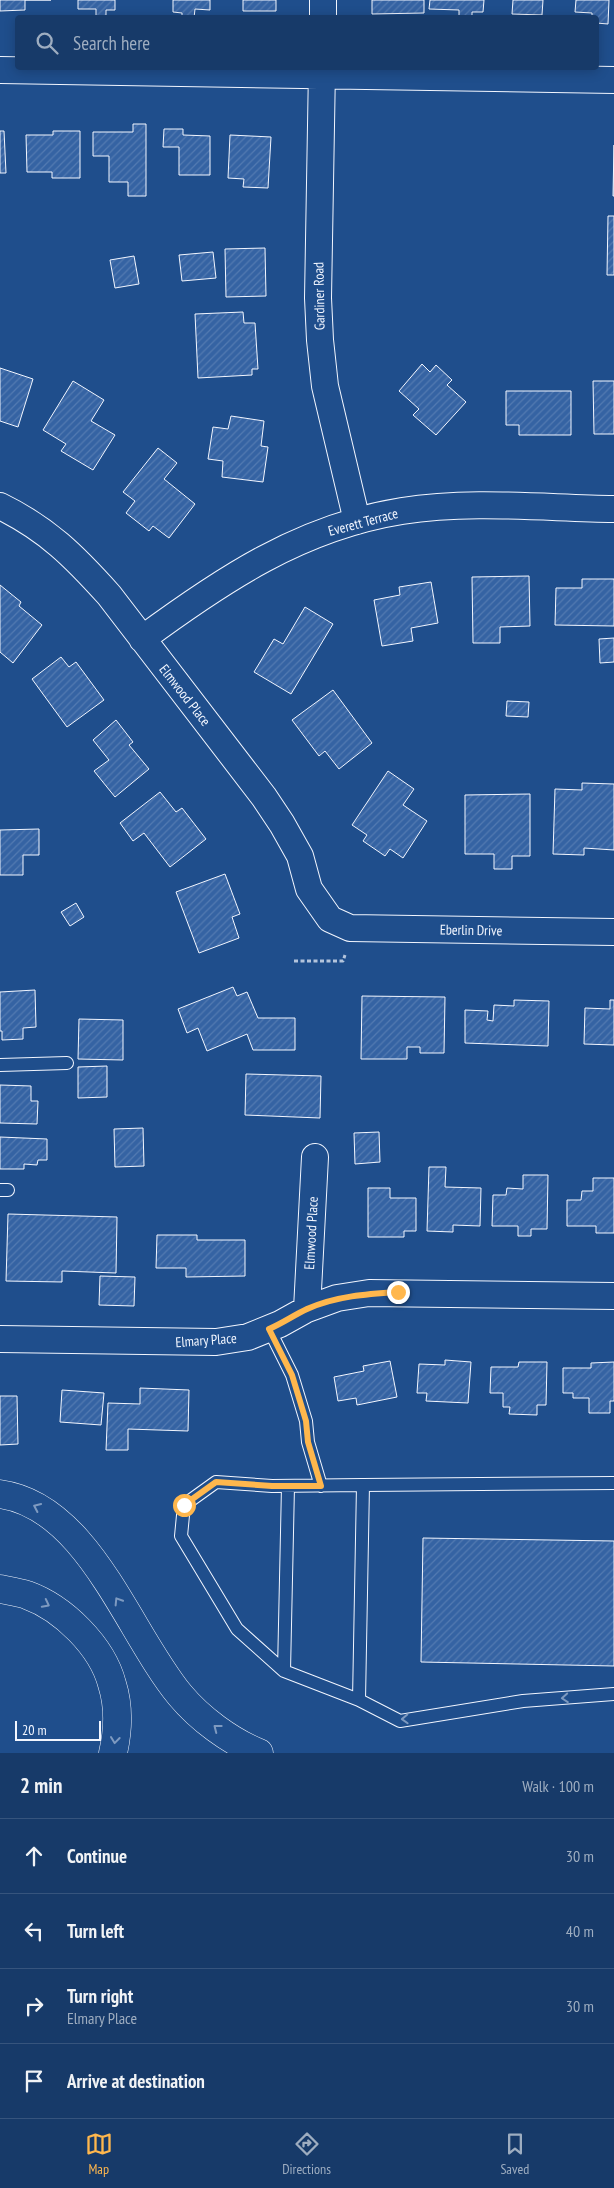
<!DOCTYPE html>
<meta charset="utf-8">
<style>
body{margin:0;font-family:"PT Sans Narrow",sans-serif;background:#244571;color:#f1f3f6}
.scale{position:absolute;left:15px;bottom:12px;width:86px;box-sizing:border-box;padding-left:5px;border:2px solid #f2f6ff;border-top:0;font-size:14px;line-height:18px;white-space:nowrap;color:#f2f6ff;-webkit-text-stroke:4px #1f4e8c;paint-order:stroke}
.stop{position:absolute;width:15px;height:15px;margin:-11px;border:4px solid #ffb74d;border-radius:50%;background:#fff}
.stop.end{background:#ffb74d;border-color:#fff;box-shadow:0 1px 5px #0008}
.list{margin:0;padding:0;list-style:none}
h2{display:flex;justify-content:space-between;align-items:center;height:65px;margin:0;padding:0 20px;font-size:21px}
h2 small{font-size:16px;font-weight:400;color:#9eadc0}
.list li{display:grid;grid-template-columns:32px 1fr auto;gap:15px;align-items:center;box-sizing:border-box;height:75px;padding:0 20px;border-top:1px solid #36547d}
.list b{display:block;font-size:19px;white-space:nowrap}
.list p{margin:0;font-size:16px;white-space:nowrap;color:#9eadc0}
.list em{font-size:16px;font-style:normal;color:#9eadc0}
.icon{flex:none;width:28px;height:28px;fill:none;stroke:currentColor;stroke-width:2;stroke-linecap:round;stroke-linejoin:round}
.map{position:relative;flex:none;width:614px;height:1753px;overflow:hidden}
.search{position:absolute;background:#173a69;box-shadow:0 2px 12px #0003;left:15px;right:15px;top:15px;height:55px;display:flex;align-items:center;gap:12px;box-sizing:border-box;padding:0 18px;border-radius:5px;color:#9eadc0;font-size:19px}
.sheet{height:365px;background:#173a69}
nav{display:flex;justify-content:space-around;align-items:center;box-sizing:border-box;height:70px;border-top:1px solid #36547d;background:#173a69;font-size:14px;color:#9eadc0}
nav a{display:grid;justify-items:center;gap:2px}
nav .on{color:#ffb74d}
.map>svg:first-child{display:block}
</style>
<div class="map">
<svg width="614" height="1753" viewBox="0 0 614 1753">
<defs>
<pattern id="building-hatch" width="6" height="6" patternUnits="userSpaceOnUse" patternTransform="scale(1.25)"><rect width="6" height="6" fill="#3563a3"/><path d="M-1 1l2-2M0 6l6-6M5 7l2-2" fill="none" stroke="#537ab1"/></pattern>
</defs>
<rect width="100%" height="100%" fill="#1f4e8c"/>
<path fill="url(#building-hatch)" stroke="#f2f6ff" d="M0,0H51H25V10L0,11Z
M78,0H115V10H106V16H96V9H78Z
M173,0H210V10L195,9L194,18L182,17V13L173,12Z
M243,0H276V11H243Z
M372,0H424V13L372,14Z
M430,0H484L483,12H472V18H459V10L429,9Z
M513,0H543L542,15L512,14Z
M576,0H609L608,24L596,23V18H592V13L575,12Z
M133,124H146V196H128V182H109V156H93V132H133Z
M164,129H183V135L210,136V175H179V147H163Z
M0,131H4L6,173H0Z
M53,131H80V178H52V172H27L26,135H53Z
M230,135L271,137L268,188L243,187L244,179L228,178Z
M614,145V196H613Z
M608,216H614V275H607Z
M265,248L266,296L226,297L225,249Z
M213,252L216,278L182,281L179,255Z
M134,256L139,284L115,288L110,260Z
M243,312L244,323H255L258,369H252V375L198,378L195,314Z
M422,364L430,372L436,365L452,380L447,385L466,402L436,435L413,415L419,409L399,391Z
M0,368L33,379L18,427L0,421Z
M73,381L104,400L91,421L115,435L93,470L61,451L66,444L43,430Z
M593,381H614V434H594Z
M506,391H571V435H519V425H506Z
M231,416L264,421L261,446L268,447L263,482L222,477L223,461L208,459L213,427L228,429Z
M158,448L177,463L164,479L195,504L169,538L153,526L149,531L126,513L135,501L123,492Z
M529,576L530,626L500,627V643H473L472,577Z
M582,579H614V626L555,625L556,588H582Z
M431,582L438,623L411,628L413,641L382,646L374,600L400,595L399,587Z
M0,585L21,602L19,606L42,625L13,663L0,652Z
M305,607L333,624L291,694L254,672L274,639L283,644Z
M614,638V662L600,663L599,639Z
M61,657L69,667L76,662L104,700L67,727L32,679Z
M333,690L372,743L339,769L325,751L319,756L292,720Z
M507,701L529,702L528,717L506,716Z
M116,720L133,742L129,745L149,769L115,797L94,771L109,760L93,740Z
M388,771L414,789L403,805L427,821L403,858L390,849L385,856L363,841L367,835L352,825Z
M582,783L614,784V850L584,848V855L553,854L555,789L582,790Z
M160,792L176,812L182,808L206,839L170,867L144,833L133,841L120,823Z
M530,794V856H512V869H494V854H465V795Z
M39,829V855H23V875H0V830Z
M225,874L240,914L232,917L239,938L199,953L176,892Z
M76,903L84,917L70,926L61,912Z
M233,987L237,996L247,992L258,1018H295V1050H253L247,1034L207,1051L198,1028L187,1033L178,1009Z
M35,990L36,1027L23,1028V1039L2,1040V1031H0V992Z
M362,996L445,997L444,1053H420V1047H407V1059H361Z
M514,1000L549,1001L548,1046L465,1043V1010L488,1011L487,1020L493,1021L494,1005L514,1006Z
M610,1000H614V1045L584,1044L585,1008L610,1009Z
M79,1019L123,1020V1060L78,1059Z
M107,1066V1097L78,1098V1067Z
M246,1074L321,1076L320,1118L245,1115Z
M0,1085L31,1086V1101H38L37,1124L0,1123Z
M143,1128L144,1166L115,1167L114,1129Z
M379,1132L380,1162L355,1164L354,1133Z
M0,1137L47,1139V1160H38L37,1165L24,1164V1169H0Z
M429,1167H446L445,1187L481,1188L480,1226L453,1225V1232L427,1231Z
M523,1175H548L547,1229H531V1236H518V1226H492L493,1195H506L507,1188L523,1189Z
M593,1178H614V1233H596V1226H567V1200H581L582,1191H593Z
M368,1188H390V1198H416V1231H404V1237H368Z
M8,1214L117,1217L116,1273L62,1271V1282L6,1281Z
M157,1235H197V1240H245V1276L186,1277V1268H156Z
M100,1276L135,1277L134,1306L99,1305Z
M445,1360L471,1362L468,1403L426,1401L427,1393H417L419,1364L445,1365Z
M390,1361L397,1397L357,1405L356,1398L338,1401L334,1377L364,1371L363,1366Z
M519,1362H547L546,1405H537V1415L509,1414L510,1407H503V1393H490L491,1367H518Z
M614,1362V1401H610V1413H589V1398H573V1393H563V1368H591V1363Z
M140,1388L189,1390L188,1431L128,1429V1450H106L108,1403L140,1404Z
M62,1390L104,1393L101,1425L60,1422Z
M0,1396H17L18,1444L0,1445Z
M423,1538L614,1541V1666L421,1662Z"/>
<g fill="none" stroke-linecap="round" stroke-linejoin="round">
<defs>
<path id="service" d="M0,1065L67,1063
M0,1190H8
M269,1329L292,1375L306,1421L308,1442L321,1486
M216,1482L272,1486L363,1485L359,1700L284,1671L237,1629L181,1536L184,1505Z
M363,1485L614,1483
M284,1671L288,1486
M359,1700L400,1721L523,1701L614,1694"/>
<path id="minor" d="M323,18V0
M322,68L318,298L320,340L325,386L357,521
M0,70L614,80
M0,506C47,529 74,556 109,595L264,797L282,824L300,856L309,889L330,919L350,928L614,932
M142,639C222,580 301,527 402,511C471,500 544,508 614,509
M307,1309L315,1157
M0,1339L216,1342L248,1337L280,1324L307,1309L337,1298L369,1293L614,1296"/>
<path id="trunk" d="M0,1494C88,1506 128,1632 180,1695C200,1719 230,1741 259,1753
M0,1589C9,1591 18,1592 27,1595C63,1608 102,1646 112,1684C119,1706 118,1731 113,1753"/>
</defs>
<use href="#service" stroke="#f2f6ff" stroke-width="14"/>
<use href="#minor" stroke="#f2f6ff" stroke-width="28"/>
<use href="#trunk" stroke="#f2f6ff" stroke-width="29"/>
<path stroke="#b3c4dc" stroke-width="3" stroke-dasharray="4 2.5" stroke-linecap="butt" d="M294,961H343L345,955"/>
<use href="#service" stroke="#1f4e8c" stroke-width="12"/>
<use href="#minor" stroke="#1f4e8c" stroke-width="26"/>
<use href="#trunk" stroke="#1f4e8c" stroke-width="28"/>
</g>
<defs><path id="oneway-chevron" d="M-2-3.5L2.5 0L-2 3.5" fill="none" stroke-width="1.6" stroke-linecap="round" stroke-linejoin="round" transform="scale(1.25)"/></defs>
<g stroke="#7e9ac0">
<use href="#oneway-chevron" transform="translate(37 1507) rotate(-155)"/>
<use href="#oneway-chevron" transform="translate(118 1601) rotate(-122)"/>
<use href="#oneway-chevron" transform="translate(46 1604) rotate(27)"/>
<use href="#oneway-chevron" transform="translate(565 1698) rotate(176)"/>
<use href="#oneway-chevron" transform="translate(405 1719) rotate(178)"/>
<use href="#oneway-chevron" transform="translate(217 1728) rotate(-142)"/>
<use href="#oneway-chevron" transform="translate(115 1740) rotate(97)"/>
</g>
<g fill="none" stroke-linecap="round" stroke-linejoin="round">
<path stroke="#ffb74d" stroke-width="6" d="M184,1505L216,1482L272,1486H321L308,1442L306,1421L292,1375L269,1329C283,1323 294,1315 307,1309C336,1296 367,1294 398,1292"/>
</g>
<g text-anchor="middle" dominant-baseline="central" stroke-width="4" stroke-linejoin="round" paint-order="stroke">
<g font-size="14" fill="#f2f6ff" stroke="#1f4e8c">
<text transform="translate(319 296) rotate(-91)">Gardiner Road</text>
<text transform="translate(363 522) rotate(-15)">Everett Terrace</text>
<text transform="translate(185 695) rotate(52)">Elmwood Place</text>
<text transform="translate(471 930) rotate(1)">Eberlin Drive</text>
<text transform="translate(311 1233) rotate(-87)">Elmwood Place</text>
<text transform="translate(206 1340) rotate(-4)">Elmary Place</text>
</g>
</g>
</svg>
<div class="scale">20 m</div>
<div class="stop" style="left:184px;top:1505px"></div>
<div class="stop end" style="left:398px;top:1292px"></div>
<div class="search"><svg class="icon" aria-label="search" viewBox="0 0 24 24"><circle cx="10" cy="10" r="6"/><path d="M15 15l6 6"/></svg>Search here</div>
</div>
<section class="sheet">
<h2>2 min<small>Walk · 100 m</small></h2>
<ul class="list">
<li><svg class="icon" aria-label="ahead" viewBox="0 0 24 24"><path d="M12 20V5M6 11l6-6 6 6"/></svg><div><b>Continue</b></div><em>30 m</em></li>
<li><svg class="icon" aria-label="left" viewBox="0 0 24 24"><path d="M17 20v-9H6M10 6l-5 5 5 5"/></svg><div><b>Turn left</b></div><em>40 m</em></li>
<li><svg class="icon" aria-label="right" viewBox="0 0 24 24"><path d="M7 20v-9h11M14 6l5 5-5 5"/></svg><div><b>Turn right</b><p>Elmary Place</p></div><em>30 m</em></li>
<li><svg class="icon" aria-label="arrive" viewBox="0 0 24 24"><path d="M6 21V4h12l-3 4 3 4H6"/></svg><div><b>Arrive at destination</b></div></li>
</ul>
</section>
<nav>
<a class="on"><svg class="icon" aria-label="map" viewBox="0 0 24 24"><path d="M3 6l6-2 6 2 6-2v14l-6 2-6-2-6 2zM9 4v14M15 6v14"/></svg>Map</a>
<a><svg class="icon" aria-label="directions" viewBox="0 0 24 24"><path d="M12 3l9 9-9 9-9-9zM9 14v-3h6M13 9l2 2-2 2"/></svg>Directions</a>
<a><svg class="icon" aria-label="saved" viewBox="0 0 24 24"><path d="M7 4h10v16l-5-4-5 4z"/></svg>Saved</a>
</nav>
